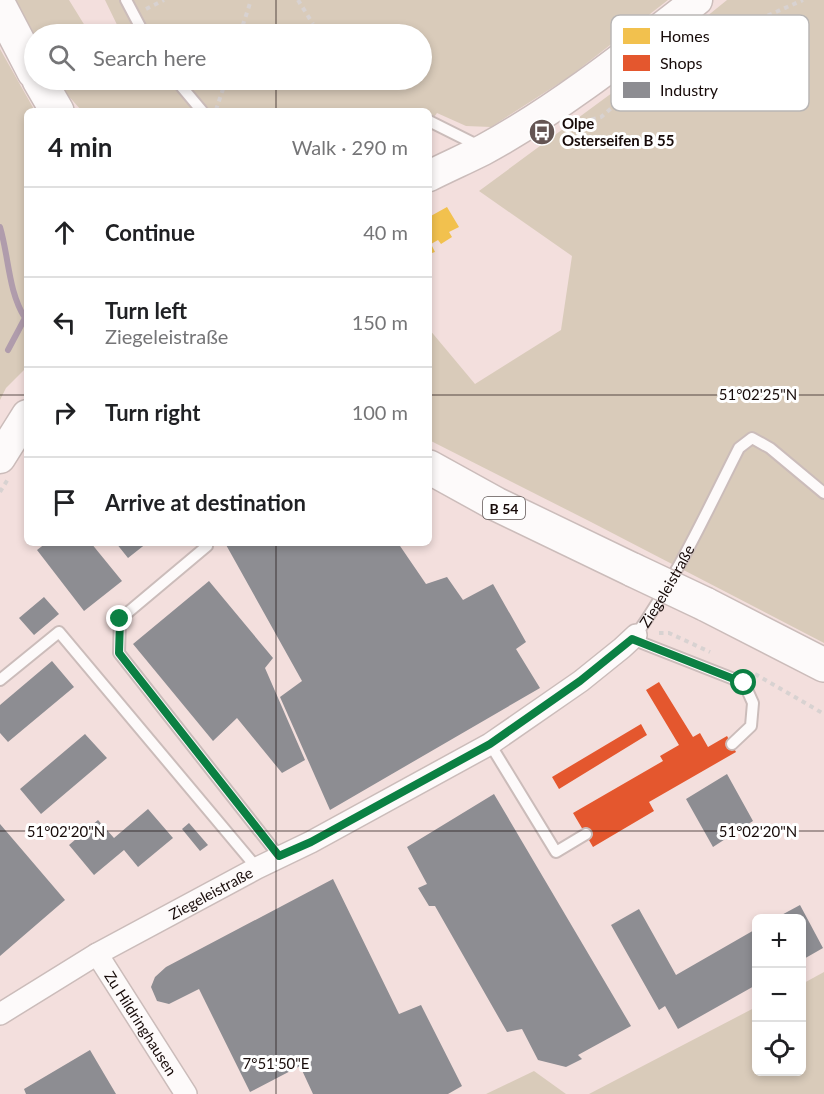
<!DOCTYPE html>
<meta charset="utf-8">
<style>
body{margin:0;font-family:Lato,sans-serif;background:#f6f6f6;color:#202124}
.controls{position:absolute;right:18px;bottom:18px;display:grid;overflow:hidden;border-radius:9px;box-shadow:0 3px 9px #0003}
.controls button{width:54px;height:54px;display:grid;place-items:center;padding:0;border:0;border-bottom:2px solid #e0e0e0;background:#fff;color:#202124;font:30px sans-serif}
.stop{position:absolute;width:18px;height:18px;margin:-14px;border:4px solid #0b8043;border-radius:50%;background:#fff}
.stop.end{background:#0b8043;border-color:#fff;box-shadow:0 2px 6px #0008}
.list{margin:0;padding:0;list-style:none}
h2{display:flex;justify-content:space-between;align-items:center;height:78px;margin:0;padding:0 24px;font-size:26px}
h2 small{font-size:20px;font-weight:400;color:#757577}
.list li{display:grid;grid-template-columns:39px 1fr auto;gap:18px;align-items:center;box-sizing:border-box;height:90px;padding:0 24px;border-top:2px solid #e0e0e0}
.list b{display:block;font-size:22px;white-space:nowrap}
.list p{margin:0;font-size:20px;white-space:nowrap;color:#757577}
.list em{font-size:20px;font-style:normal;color:#757577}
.icon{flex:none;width:33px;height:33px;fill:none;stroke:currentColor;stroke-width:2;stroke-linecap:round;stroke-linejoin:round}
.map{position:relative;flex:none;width:824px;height:1094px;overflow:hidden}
.search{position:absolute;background:#fff;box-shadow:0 3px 9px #0003;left:24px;top:24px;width:408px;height:66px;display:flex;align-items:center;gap:15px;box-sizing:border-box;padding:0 21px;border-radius:33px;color:#757577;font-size:22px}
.panel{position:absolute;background:#fff;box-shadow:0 3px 9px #0003;left:24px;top:108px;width:408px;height:438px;border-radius:9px}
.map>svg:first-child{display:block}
</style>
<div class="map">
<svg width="824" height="1094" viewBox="0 0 824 1094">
<rect width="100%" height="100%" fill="#f3dfdd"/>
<path fill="#d9cbba" d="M11,0H69L90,34H34V44Z
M105,0H668L569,77L491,127L466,126L437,113L429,124V111H82L54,80H422V34H118L121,33Z
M727,0H824V643L591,522L429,440V329L475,384L561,330L572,256L479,191L616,90Z
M0,49L35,111H27V367L6,388L0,400Z
M824,972V1094H589L756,1007V1072H802V984Z
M534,1071L566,1094H486Z"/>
<path fill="#f2c14e" d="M447,207L459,227L449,232L452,237L441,244L438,240L431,244L435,252L429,254V217Z"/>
<path fill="#e4572e" d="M659,682L693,737L700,733L708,747L727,736L736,752L649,802L654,811L593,847L573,813L663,761L660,756L679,745L646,690Z
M641,724L647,735L559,789L552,777Z"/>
<path fill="#8d8d92" d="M46,543H91L122,581L84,611L37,550Z
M116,543H147L128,558Z
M225,543H398L426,584L447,577L463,600L493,584L526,642L516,649L540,688L330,810L280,697L302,681Z
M209,581L273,658L265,668L305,760L282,773L237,718L213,741L133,644Z
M44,597L59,614L34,635L19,618Z
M52,661L74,687L8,742L0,733V705Z
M85,734L107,758L41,814L20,789Z
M727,774L753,821L713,847L686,799Z
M494,794L631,1026L578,1055L582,1059L566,1067L538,1060L522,1029L507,1032L435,906H429L418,888L427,884L407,847Z
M148,809L173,838L138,867L124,850L94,875L69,845L98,820L114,838Z
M189,823L208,845L200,851L182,829Z
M0,824L65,900L0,956Z
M333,879L399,1014L421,1005L462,1086L448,1094H313L300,1066L250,1092L199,989L169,1004L157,1001L151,987L155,977L166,967Z
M800,905L823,948L802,960V918H776Z
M639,909L676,975L756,929V985L678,1029L665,1006L659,1010L611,925Z
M90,1050L116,1094H26L24,1089Z"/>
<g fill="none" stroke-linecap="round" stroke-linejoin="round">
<path stroke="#b09cac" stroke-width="6" d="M0,227C9,257 8,291 25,318L8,350"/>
<defs>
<g id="lane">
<path d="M126,0L144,34"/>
<path d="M176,80L202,111"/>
<path d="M429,121L481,147"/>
<path d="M206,543L207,546L120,619L119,653L279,856"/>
<path id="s1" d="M636,635C677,577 707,511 739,448L752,438L770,448L824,493"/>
<path d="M632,639L744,683L753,703L751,726L732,744"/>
<path d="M0,680L59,632L257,868"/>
<path d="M490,744L556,852L586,834"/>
</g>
<g id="street">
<path id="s2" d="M97,954L186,1094"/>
<path id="s3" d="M0,1014L97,954L257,868L311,842L490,744L581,681L622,648L636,635"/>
</g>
<path id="secondary" d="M429,176C447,167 465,159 483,150C557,110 630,52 697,0
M0,458L27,415"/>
<path id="primary" d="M0,7L34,72
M39,80L57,111
M429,467L496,504L633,570
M705,604L824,665"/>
</defs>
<use href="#lane" stroke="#cbbcba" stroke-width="14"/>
<use href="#street" stroke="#cbbcba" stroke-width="24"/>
<use href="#secondary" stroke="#cbbcba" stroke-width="33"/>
<use href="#primary" stroke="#cbbcba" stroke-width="36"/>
<path stroke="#d8d2d1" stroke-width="4" stroke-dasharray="4.5 4.5" stroke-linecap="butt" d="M298,0L313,24
M146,9L164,0
M240,34L251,0
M216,110L226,80
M574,124L601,117L668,60L803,0
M0,492L8,479
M659,633H669L710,652
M755,674L824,714"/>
<use href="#lane" stroke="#fdfafa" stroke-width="10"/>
<use href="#street" stroke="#fdfafa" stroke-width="21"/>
<use href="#secondary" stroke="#fdfafa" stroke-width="30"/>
<use href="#primary" stroke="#fdfafa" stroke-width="33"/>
<defs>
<path id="primary-bridge" d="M633,570L705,604"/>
</defs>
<use href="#primary-bridge" stroke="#cbbcba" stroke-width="36" stroke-linecap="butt"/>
<use href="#primary-bridge" stroke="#fdfafa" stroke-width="33"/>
</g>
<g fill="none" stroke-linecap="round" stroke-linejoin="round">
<path stroke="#0b8043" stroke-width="8" d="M120,619L119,653L279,856L311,842L490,744L580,681L632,639L744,683"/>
</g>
<path fill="none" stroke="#170b09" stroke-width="1.5" stroke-opacity="0.45" d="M276,0V34M276,80V111M0,395H27M429,395H824M276,543V1094M0,831H824"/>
<defs>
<symbol id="bus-disc" viewBox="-11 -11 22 22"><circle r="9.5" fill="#645553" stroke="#fff"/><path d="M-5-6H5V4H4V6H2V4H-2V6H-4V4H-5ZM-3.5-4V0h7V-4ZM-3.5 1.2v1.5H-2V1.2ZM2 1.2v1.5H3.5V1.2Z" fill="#fff"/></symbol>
</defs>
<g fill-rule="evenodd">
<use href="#bus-disc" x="527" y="117" width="30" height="30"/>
</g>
<g text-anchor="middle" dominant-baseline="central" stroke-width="6" stroke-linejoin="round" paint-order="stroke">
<rect fill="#fff" stroke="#5d5453" stroke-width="1.5" x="483" y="497" width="42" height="22" rx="4.5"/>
<g font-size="14" font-weight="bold" fill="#170b09">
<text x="504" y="508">B 54</text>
</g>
<g font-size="15" font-weight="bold" fill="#170b09" stroke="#fff" text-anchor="start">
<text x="562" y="123">Olpe<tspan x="562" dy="17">Osterseifen B 55</tspan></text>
</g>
<g font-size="15" fill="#170b09" stroke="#fff">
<text stroke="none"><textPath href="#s1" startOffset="58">Ziegeleistraße</textPath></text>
<text stroke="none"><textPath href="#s3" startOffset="243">Ziegeleistraße</textPath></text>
<text stroke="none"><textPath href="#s2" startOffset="82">Zu Hildringhausen</textPath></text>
</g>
</g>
<rect x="611" y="15" width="198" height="96" rx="9" fill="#fff" stroke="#b9b6b5" stroke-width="1.5"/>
<rect x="623" y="28" width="27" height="16" fill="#f2c14e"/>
<rect x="623" y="55" width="27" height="16" fill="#e4572e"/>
<rect x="623" y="82" width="27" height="16" fill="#8d8d92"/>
<g font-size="16" fill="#170b09">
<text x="660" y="42">Homes</text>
<text x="660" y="69">Shops</text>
<text x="660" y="96">Industry</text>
</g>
<g font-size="15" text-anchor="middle" fill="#170b09" stroke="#fff" stroke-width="6" stroke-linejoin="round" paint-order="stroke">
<text x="758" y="400">51°02'25"N</text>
<text x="66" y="837">51°02'20"N</text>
<text x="758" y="837">51°02'20"N</text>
<text x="276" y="1069">7°51'50"E</text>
</g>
</svg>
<div class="controls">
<button>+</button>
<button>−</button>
<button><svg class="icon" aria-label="locate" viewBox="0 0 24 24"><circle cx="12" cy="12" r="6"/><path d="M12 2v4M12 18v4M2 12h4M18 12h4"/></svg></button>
</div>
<div class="stop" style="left:744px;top:683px"></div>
<div class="stop end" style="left:120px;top:619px"></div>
<div class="search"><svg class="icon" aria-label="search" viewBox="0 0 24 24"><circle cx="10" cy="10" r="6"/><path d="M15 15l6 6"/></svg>Search here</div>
<section class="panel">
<h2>4 min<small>Walk · 290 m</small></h2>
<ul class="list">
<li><svg class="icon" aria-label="ahead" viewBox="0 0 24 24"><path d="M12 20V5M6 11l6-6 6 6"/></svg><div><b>Continue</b></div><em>40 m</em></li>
<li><svg class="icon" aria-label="left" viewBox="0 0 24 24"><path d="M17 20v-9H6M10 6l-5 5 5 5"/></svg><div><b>Turn left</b><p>Ziegeleistraße</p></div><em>150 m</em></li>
<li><svg class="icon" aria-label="right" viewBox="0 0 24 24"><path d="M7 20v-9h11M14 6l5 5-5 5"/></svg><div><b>Turn right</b></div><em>100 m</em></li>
<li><svg class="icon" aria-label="arrive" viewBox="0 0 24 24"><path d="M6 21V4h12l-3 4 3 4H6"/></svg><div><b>Arrive at destination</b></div></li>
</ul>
</section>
</div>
